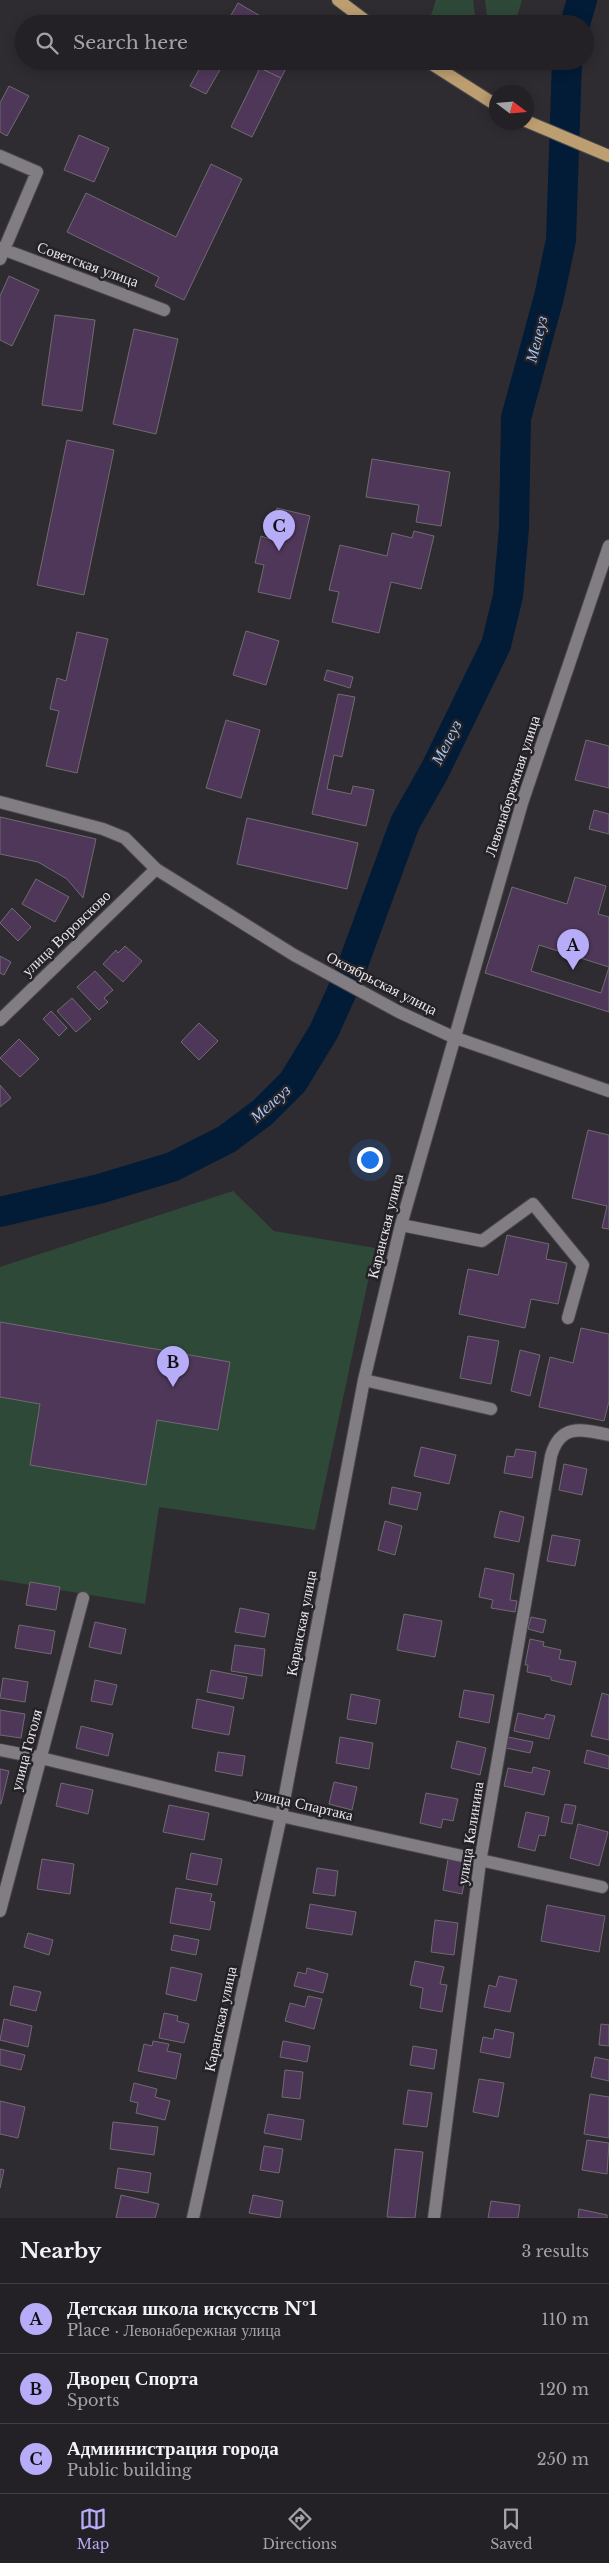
<!DOCTYPE html>
<meta charset="utf-8">
<style>
body{margin:0;font-family:"Libre Baskerville",serif;background:#2b292d;color:#f1f3f6}
.compass{position:absolute;left:489px;top:85px;width:45px;height:45px;border-radius:50%;background:#232125;box-shadow:0 2px 12px #0003;rotate:106deg}
.you{position:absolute;left:369px;top:1159px;width:18px;height:18px;margin:-12px;border:4px solid #fff;border-radius:50%;background:#1a73e8;box-shadow:0 0 0 8px #1a73e833}
.badge{display:grid;place-items:center;width:32px;height:32px;border-radius:50%;background:#b6acf8;color:#111;font-size:16px;font-weight:700}
.pin{position:absolute;translate:-50% -41px;filter:drop-shadow(0 1px 2px #0008)}
.pin::after{content:'';position:absolute;top:26px;width:18px;height:15px;background:inherit;clip-path:polygon(0 0,100% 0,50% 100%)}
.list{margin:0;padding:0;list-style:none}
h2{display:flex;justify-content:space-between;align-items:center;height:65px;margin:0;padding:0 20px;font-size:21px}
h2 small{font-size:16px;font-weight:400;color:#a3a3a7}
.list li{display:grid;grid-template-columns:32px 1fr auto;gap:15px;align-items:center;box-sizing:border-box;height:70px;padding:0 20px;border-top:1px solid #403e42}
.list b{display:block;font-size:19px;white-space:nowrap}
.list p{margin:0;font-size:16px;white-space:nowrap;color:#a3a3a7}
.list em{font-size:16px;font-style:normal;color:#a3a3a7}
.icon{flex:none;width:28px;height:28px;fill:none;stroke:currentColor;stroke-width:2;stroke-linecap:round;stroke-linejoin:round}
.map{position:relative;flex:none;width:609px;height:2218px;overflow:hidden}
.search{position:absolute;background:#232125;box-shadow:0 2px 12px #0003;left:15px;right:15px;top:15px;height:55px;display:flex;align-items:center;gap:12px;box-sizing:border-box;padding:0 18px;border-radius:28px;color:#a3a3a7;font-size:19px}
.sheet{height:275px;background:#232125}
nav{display:flex;justify-content:space-around;align-items:center;box-sizing:border-box;height:70px;border-top:1px solid #403e42;background:#232125;font-size:14px;color:#a3a3a7}
nav a{display:grid;justify-items:center;gap:2px}
nav .on{color:#b6acf8}
.map>svg:first-child{display:block}
</style>
<div class="map">
<svg width="609" height="2218" viewBox="0 0 609 2218">
<rect width="100%" height="100%" fill="#2f2c31"/>
<path fill="#2f4939" d="M436,0H473L476,24H433L429,21Z
M485,0H522L515,24H488Z
M233,1191L274,1231L375,1248L315,1530L159,1507L145,1604L0,1580V1267Z"/>
<g fill="none" stroke-linecap="round" stroke-linejoin="round">
<path stroke="#021c38" stroke-width="30" d="M575,24L582,0
M0,1212L99,1189L172,1167L227,1139L263,1112L293,1082L324,1031L348,978L405,823L435,770L496,645L508,596L514,528L516,418L549,297L561,240L567,61"/>
</g>
<path fill="#4f3759" stroke="#6f6b71" fill-rule="evenodd" d="M238,3L274,24H226Z
M204,61H225L206,94L190,86Z
M264,61H290L281,78L260,68Z
M260,68L281,78L252,137L231,127Z
M9,86L29,96L7,136L0,132V103Z
M79,135L109,148L94,182L64,170Z
M211,164L242,179L184,300L155,286L159,277L67,232L86,193L176,237Z
M9,276L39,290L12,346L0,340V296Z
M55,315L95,320L82,411L42,405Z
M134,329L178,339L156,434L113,424Z
M67,440L114,450L84,595L37,585Z
M372,459L450,472L441,526L416,522L419,505L366,497Z
M277,508L310,516L290,599L258,592L264,565L255,563L261,536L270,539Z
M414,531L434,536L421,589L391,582L379,633L332,622L339,592L329,590L340,545L387,556L392,533L412,538Z
M246,631L279,641L266,685L233,675Z
M77,632L108,639L77,773L46,766L59,711L50,709L57,678L66,681Z
M327,670L353,677L350,688L324,680Z
M338,694L355,697L342,757L334,755L327,789L351,794L353,786L374,790L366,826L312,814Z
M226,720L260,730L241,798L206,788Z
M586,740L609,746V788L575,780Z
M594,810L609,814V834L589,829Z
M0,817L96,839L83,898L67,879L38,862L0,854Z
M247,818L358,843L347,889L237,864Z
M575,877L606,886L598,914L609,917V1012L485,973L512,887L567,904ZM539,945L609,967L601,993L531,971Z
M36,879L69,897L55,922L22,904Z
M12,908L31,927L18,941L0,923Z
M125,946L142,961L123,982L103,964L116,950L118,953Z
M0,956L11,962L4,975L0,973Z
M95,971L113,990L104,998L108,1002L99,1010L77,987Z
M72,998L91,1019L76,1032L57,1011Z
M51,1011L67,1028L59,1036L43,1019Z
M199,1023L218,1041L199,1060L181,1042Z
M19,1039L39,1059L20,1077L0,1058Z
M0,1085L11,1098L0,1107Z
M588,1130L609,1135V1229L602,1228L607,1206L572,1198Z
M507,1235L549,1244L546,1259L567,1263L558,1304L531,1299L525,1328L459,1314L468,1269L498,1275Z
M0,1322L230,1362L218,1430L157,1420L146,1485L30,1465L40,1404L0,1397Z
M581,1328L609,1334V1401L604,1421L539,1407L550,1357L573,1363Z
M468,1336L499,1341L491,1384L460,1378Z
M520,1350L540,1355L530,1396L511,1391Z
M421,1447L456,1455L449,1484L414,1476Z
M516,1449L536,1452L532,1478L504,1473L507,1456L514,1457Z
M564,1464L587,1469L582,1495L559,1490Z
M392,1487L421,1493L417,1510L389,1504Z
M500,1511L524,1517L519,1542L494,1537Z
M385,1521L402,1526L395,1555L378,1550Z
M552,1535L580,1540L575,1566L547,1561Z
M485,1568L514,1574L510,1600L517,1601L515,1612L491,1608L493,1600L479,1597Z
M30,1582L60,1587L56,1610L26,1605Z
M240,1608L269,1614L265,1637L235,1632Z
M404,1614L442,1621L435,1657L397,1650Z
M531,1617L546,1620L543,1633L528,1629Z
M95,1622L126,1629L121,1654L89,1647Z
M19,1625L55,1631L51,1654L15,1648Z
M530,1639L544,1642L543,1646L561,1650L559,1659L576,1662L571,1685L551,1680V1677L527,1672L528,1665H525Z
M235,1645L265,1649L262,1676L231,1671Z
M211,1670L247,1677L243,1699L207,1692Z
M3,1678L28,1682L25,1702L0,1698Z
M95,1680L117,1685L112,1705L91,1701Z
M464,1690L494,1695L489,1723L459,1717Z
M602,1693L609,1695V1740L591,1736Z
M351,1694L380,1700L376,1724L347,1719Z
M197,1699L234,1707L229,1735L192,1728Z
M0,1710L25,1714L21,1738L0,1735Z
M518,1713L544,1719L546,1714L555,1716L549,1739L514,1731Z
M81,1726L113,1734L108,1756L76,1748Z
M340,1737L373,1743L369,1769L336,1763Z
M508,1737L533,1742L530,1753L506,1748Z
M457,1741L486,1748L480,1775L451,1768Z
M587,1750L609,1756V1769L584,1763Z
M218,1752L245,1756L242,1776L215,1771Z
M533,1767L550,1771L544,1795L504,1786L508,1768L532,1773Z
M0,1769L9,1771L1,1804H0Z
M334,1782L357,1787L352,1810L329,1804Z
M61,1783L93,1790L88,1814L56,1806Z
M426,1793L458,1799L453,1821L443,1819L441,1828L420,1823Z
M565,1804L576,1806L572,1824L561,1822Z
M169,1805L209,1813L204,1840L163,1832Z
M526,1812L549,1817L545,1836L539,1835L535,1851L518,1847Z
M578,1824L608,1832L599,1866L570,1858Z
M191,1853L222,1859L217,1885L186,1879Z
M42,1859L74,1864L70,1894L37,1889Z
M448,1859L468,1863L462,1894L443,1890Z
M317,1868L338,1871L335,1896L313,1893Z
M176,1888L212,1894L210,1901L215,1902L210,1930L170,1923Z
M310,1904L356,1912L352,1935L306,1928Z
M547,1905L605,1916L599,1952L541,1941Z
M435,1920L458,1923L454,1955L431,1952Z
M28,1933L53,1940L49,1955L24,1947Z
M174,1935L199,1940L196,1955L171,1950Z
M415,1961L444,1967L440,1984L447,1985L442,2012L420,2008L423,1988L410,1985Z
M171,1967L202,1974L196,2001L166,1994Z
M307,1968L328,1974L323,1993L294,1986L298,1972L306,1974Z
M499,1976L517,1980L510,2012L484,2007L489,1985L496,1987Z
M14,1986L41,1992L36,2011L10,2005Z
M308,1996L322,1999L314,2029L285,2021L290,2003L305,2007Z
M164,2013L178,2016L177,2021L189,2024L184,2043L159,2038Z
M4,2019L32,2026L28,2047L0,2040Z
M601,2024L609,2025V2046L599,2045Z
M495,2029L514,2033L510,2058L480,2052L483,2037L493,2039Z
M153,2041L169,2044L167,2051L181,2054L176,2079L138,2071L144,2044L152,2046Z
M283,2041L310,2046L307,2062L280,2057Z
M413,2046L437,2050L434,2069L410,2065Z
M0,2049L25,2055L21,2070L0,2065Z
M595,2057L609,2060V2081L591,2077Z
M285,2070L303,2072L300,2099L282,2097Z
M479,2079L504,2083L498,2117L473,2112Z
M134,2083L157,2089L155,2097L170,2101L165,2120L136,2113L138,2103L130,2101Z
M408,2090L432,2093L427,2127L403,2124Z
M590,2094L609,2097V2138L584,2134Z
M0,2101L25,2107L18,2138L0,2134Z
M268,2114L304,2120L301,2140L264,2133Z
M113,2122L158,2127L154,2155L110,2149Z
M587,2140L609,2143L607,2174L582,2170Z
M264,2146L283,2149L279,2173L260,2170Z
M395,2149L423,2152L415,2218L387,2217Z
M118,2168L151,2173L148,2193L115,2188Z
M0,2169L4,2170L0,2188Z
M121,2195L159,2204L155,2218H116Z
M253,2195L283,2201L280,2218L249,2213Z
M491,2201L520,2205L518,2218H488Z
M579,2209L607,2215V2218H578Z"/>
<g fill="none" stroke-linecap="round" stroke-linejoin="round">
<defs>
<path id="minor" d="M0,156L37,172L0,259
M0,248L164,310
M0,802L103,829L125,838L156,869L294,955L399,1012L453,1037L609,1091
M0,1020L156,869
M401,1225L482,1241L533,1204L583,1265L568,1318
M364,1380L491,1409
M0,1750L41,1758L281,1816L602,1887
M0,1911L83,1598
M193,2218L281,1816L364,1380L401,1225L522,803L609,546
M434,2218L480,1862L551,1456C560,1423 582,1429 609,1435"/>
<path id="major" d="M338,0L370,24
M427,61L496,105
M526,121L609,156"/>
</defs>
<use href="#minor" stroke="#49474b" stroke-width="14"/>
<use href="#major" stroke="#49474b" stroke-width="14"/>
<use href="#minor" stroke="#827d83" stroke-width="12"/>
<use href="#major" stroke="#bc9e70" stroke-width="12"/>
</g>
<g text-anchor="middle" dominant-baseline="central" stroke-width="5" stroke-linejoin="round" paint-order="stroke">
<g font-size="15" fill="#e9e7ea" stroke="#252227">
<text transform="translate(88 264) rotate(20)">Советская улица</text>
<text transform="translate(512 786) rotate(-72)">Левонабережная улица</text>
<text transform="translate(66 933) rotate(-44)">улица Воровсково</text>
<text transform="translate(382 983) rotate(27)">Октябрьская улица</text>
<text transform="translate(385 1226) rotate(-76)">Каранская улица</text>
<text transform="translate(301 1623) rotate(-79)">Каранская улица</text>
<text transform="translate(26 1750) rotate(-75)">улица Гоголя</text>
<text transform="translate(304 1804) rotate(13)">улица Спартака</text>
<text transform="translate(470 1833) rotate(-81)">улица Калинина</text>
<text transform="translate(220 2019) rotate(-78)">Каранская улица</text>
</g>
<g font-size="16" font-style="italic" fill="#a2c8f5" stroke="#252227">
<text transform="translate(536 339) rotate(-76)">Мелеуз</text>
<text transform="translate(446 742) rotate(-63)">Мелеуз</text>
<text transform="translate(270 1103) rotate(-42)">Мелеуз</text>
</g>
</g>
</svg>
<svg class="compass" viewBox="-18 -18 36 36"><path d="M0-13l5 13h-10z" fill="#e53935"/><path d="M0 13l5-13h-10z" fill="#a3a3a7"/></svg>
<div class="you"></div>
<div class="pin badge" style="left:573px;top:970px">A</div>
<div class="pin badge" style="left:173px;top:1387px">B</div>
<div class="pin badge" style="left:279px;top:551px">C</div>
<div class="search"><svg class="icon" aria-label="search" viewBox="0 0 24 24"><circle cx="10" cy="10" r="6"/><path d="M15 15l6 6"/></svg>Search here</div>
</div>
<section class="sheet">
<h2>Nearby<small>3 results</small></h2>
<ul class="list">
<li><span class="badge">A</span><div><b>Детская школа искусств №1</b><p>Place · Левонабережная улица</p></div><em>110 m</em></li>
<li><span class="badge">B</span><div><b>Дворец Спорта</b><p>Sports</p></div><em>120 m</em></li>
<li><span class="badge">C</span><div><b>Адмиинистрация города</b><p>Public building</p></div><em>250 m</em></li>
</ul>
</section>
<nav>
<a class="on"><svg class="icon" aria-label="map" viewBox="0 0 24 24"><path d="M3 6l6-2 6 2 6-2v14l-6 2-6-2-6 2zM9 4v14M15 6v14"/></svg>Map</a>
<a><svg class="icon" aria-label="directions" viewBox="0 0 24 24"><path d="M12 3l9 9-9 9-9-9zM9 14v-3h6M13 9l2 2-2 2"/></svg>Directions</a>
<a><svg class="icon" aria-label="saved" viewBox="0 0 24 24"><path d="M7 4h10v16l-5-4-5 4z"/></svg>Saved</a>
</nav>
